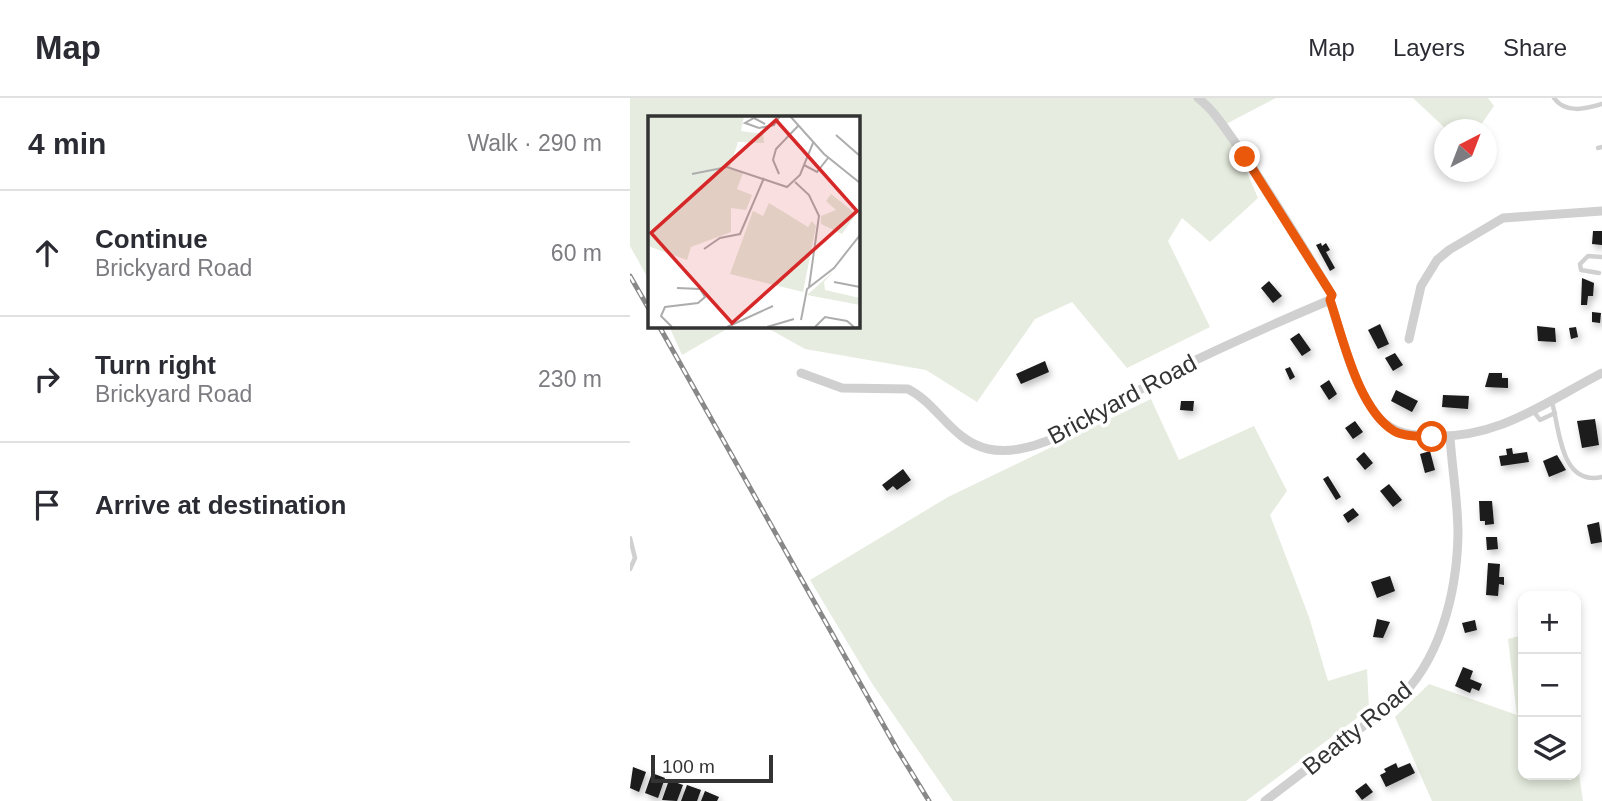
<!DOCTYPE html>
<meta charset="utf-8">
<style>
body{margin:0;font-family:Helvetica,sans-serif;background:#f7f7f7;color:#2b2b33}
.controls{position:absolute;right:21px;bottom:21px;display:grid;overflow:hidden;border-radius:14px;box-shadow:0 4px 10px #0003}
.controls button{width:63px;height:63px;display:grid;place-items:center;padding:0;border:0;border-bottom:2px solid #e1e1e2;background:#fff;color:#2b2b33;font:35px sans-serif}
.compass{position:absolute;left:804px;top:21px;width:63px;height:63px;border-radius:50%;background:#fff;box-shadow:0 4px 10px #0003;rotate:42deg}
.scale{position:absolute;left:21px;bottom:18px;width:122px;box-sizing:border-box;padding-left:7px;border:4px solid #333;border-top:0;font-size:19px;line-height:24px;white-space:nowrap;color:#333;-webkit-text-stroke:5px #fff;paint-order:stroke}
.stop{position:absolute;width:21px;height:21px;margin:-16px;border:5px solid #ea580c;border-radius:50%;background:#fff}
.stop.end{background:#ea580c;border-color:#fff;box-shadow:0 2px 7px #0008}
.list{margin:0;padding:0;list-style:none}
h2{display:flex;justify-content:space-between;align-items:center;height:91px;margin:0;padding:0 28px;font-size:30px}
h2 small{font-size:23px;font-weight:400;color:#7c7c81}
.list li{display:grid;grid-template-columns:46px 1fr auto;gap:21px;align-items:center;box-sizing:border-box;height:126px;padding:0 28px;border-top:2px solid #e1e1e2}
.list b{display:block;font-size:26px;white-space:nowrap}
.list p{margin:0;font-size:23px;white-space:nowrap;color:#7c7c81}
.list em{font-size:23px;font-style:normal;color:#7c7c81}
.icon{flex:none;width:38px;height:38px;fill:none;stroke:currentColor;stroke-width:2;stroke-linecap:round;stroke-linejoin:round}
.map{position:relative;flex:none;width:972px;height:703px;overflow:hidden}
header{display:flex;align-items:center;gap:42px;box-sizing:border-box;height:98px;padding:0 35px;background:#fff;border-bottom:2px solid #e1e1e2}
header strong{font-size:33px}
nav{display:flex;gap:38px;margin-inline-start:auto;font-size:24px}
main{display:flex}
aside{flex:1;background:#fff}
.map>svg:first-child{display:block}
</style>
<header>
<strong>Map</strong>
<nav><a>Map</a><a>Layers</a><a>Share</a></nav>
</header>
<main>
<aside>
<h2>4 min<small>Walk · 290 m</small></h2>
<ul class="list">
<li><svg class="icon" aria-label="ahead" viewBox="0 0 24 24"><path d="M12 20V5M6 11l6-6 6 6"/></svg><div><b>Continue</b><p>Brickyard Road</p></div><em>60 m</em></li>
<li><svg class="icon" aria-label="right" viewBox="0 0 24 24"><path d="M7 20v-9h11M14 6l5 5-5 5"/></svg><div><b>Turn right</b><p>Brickyard Road</p></div><em>230 m</em></li>
<li><svg class="icon" aria-label="arrive" viewBox="0 0 24 24"><path d="M6 21V4h12l-3 4 3 4H6"/></svg><div><b>Arrive at destination</b></div></li>
</ul>
</aside>
<div class="map">
<svg width="972" height="703" viewBox="0 0 972 703">
<defs>
<filter id="shadow"><feDropShadow dx="2.5" dy="4" stdDeviation="3.5" flood-color="#0004"/></filter>
</defs>
<rect width="100%" height="100%" fill="#fff"/>
<path fill="#e6ecdf" d="M0,0H646L596,26L628,100L580,144L552,120L538,143L580,229L497,270L442,204L405,221L347,304L296,272L175,251L134,228H228V19H19V182L0,148Z
M783,0H858L864,8L848,31H816Z
M39,228H102L52,257Z
M521,301L549,362L624,328L657,393L640,417L679,519L698,583L737,571L739,611L616,703H323L243,587L180,482L318,399Z
M893,537V677H946V655L953,703H802L765,619L799,586L887,617L878,541Z"/>
<path fill="#1a1a1a" filter="url(#shadow)" d="M963,133H972V147L962,146Z
M691,145L692,148L696,145L700,152L696,154L705,170L700,173L686,147Z
M952,180L964,185L963,198H958L957,207H951Z
M639,183L652,198L643,205L631,190Z
M962,214L971,215L970,225L962,224Z
M750,226L759,246L748,251L738,232Z
M907,228L925,230L926,244L908,243Z
M946,229L948,239L941,241L939,230Z
M669,235L681,252L672,258L660,241Z
M765,255L773,267L763,273L755,260Z
M415,263L419,274L391,286L386,276Z
M660,269L665,279L660,282L655,271Z
M859,275H872V280H878V290L855,289Z
M699,282L707,296L699,302L690,288Z
M766,292L788,303L782,314L761,303Z
M813,297L839,298L838,311L812,309Z
M551,303H564L563,313L550,312Z
M965,321L969,347L952,350L947,323Z
M725,323L733,334L723,341L715,330Z
M882,350L883,356L897,354L899,364L871,368L869,358L877,357L876,351Z
M800,353L805,372L795,375L790,356Z
M734,354L743,365L735,372L726,361Z
M927,357L936,372L919,379L913,363Z
M273,371L281,382L267,392L263,388L257,393L252,387Z
M698,378L711,399L706,402L693,381Z
M759,386L772,402L763,409L750,393Z
M849,403H862L864,426L855,427V423H850Z
M723,410L729,417L718,425L713,417Z
M969,424L972,444L961,446L957,427Z
M856,439H867L868,451L857,452Z
M858,465L870,466L869,479H874V487L869,486L868,498L856,497Z
M760,478L765,493L747,500L741,484Z
M747,521L760,524L753,540L743,539Z
M845,522L847,532L835,535L832,525Z
M833,569L843,573L840,581L852,586L849,593L842,590L840,595L825,588Z
M766,665L768,670L780,665L785,675L756,689L750,677L756,674L754,671Z
M3,669L16,674L9,694L0,690Z
M22,675L35,680L28,700L15,695Z
M39,682L53,687L47,703L32,702Z
M736,685L743,694L732,702L725,693Z
M57,687L71,692L67,703H51Z
M75,693L89,699L87,703H71Z"/>
<g fill="none" stroke-linecap="round" stroke-linejoin="round">
<path stroke="#d0d0d0" stroke-width="4.5" d="M924,0C935,16 956,11 972,6
M968,50L972,49
M969,175L951,172L950,166L958,158L972,159
M922,304C930,334 931,388 972,379
M904,314L910,322L925,315
M0,440L5,460L0,471"/>
<path stroke="#d0d0d0" stroke-width="9" d="M568,0C585,13 596,32 609,50C642,97 672,147 702,197L700,202C712,238 721,281 743,312C757,333 774,337 798,338C867,342 914,305 972,275
M779,241L791,188L807,162L819,152L873,120L972,113
M171,275L212,290L278,291C308,306 322,343 358,351C415,364 495,296 545,272C596,247 648,224 700,202
M635,703L765,604C810,565 827,494 828,436C828,403 822,371 820,339"/>
<defs>
<path id="rail" d="M0,178L19,211
M29,228L267,651L299,703"/>
</defs>
<use href="#rail" stroke="#888" stroke-width="5"/>
<use href="#rail" stroke="#fff" stroke-width="2.5" stroke-dasharray="8" stroke-linecap="butt"/>
</g>
<g fill="none" stroke-linecap="round" stroke-linejoin="round">
<path stroke="#ea580c" stroke-width="9" d="M615,59L702,197L700,202C713,240 728,311 764,333C774,339 790,338 802,339"/>
</g>
<g text-anchor="middle" dominant-baseline="central" stroke-width="7" stroke-linejoin="round" paint-order="stroke">
<g font-size="24" fill="#333" stroke="#fff">
<text transform="translate(492 301) rotate(-28)">Brickyard Road</text>
<text transform="translate(727 630) rotate(-39)">Beatty Road</text>
</g>
</g>
<g transform="translate(18 18)">
<rect width="212" height="212" fill="#fff"/>
<path d="M0,0H96L93,15L115,18L116,27L90,26L82,51L95,57L89,73L104,79L98,94L83,92V116L43,131L39,144L0,130ZM183,78L208,98L194,118L173,108V100L188,94L178,85ZM121,87L160,111L164,105L168,110L155,176L82,158L105,95L115,100ZM186,155L176,166L177,174L212,182V189L159,179Z" fill="#e6ecdf"/>
<path fill="none" stroke="#adadad" stroke-width="2" d="M142,0L176,38L212,67M117,8L106,2L97,7L111,12L126,9L132,0M188,19L212,40M156,49L169,56L180,42M44,58L79,51L139,71L152,59L165,27M131,58L125,44L128,33L150,10M147,66L161,79L171,100L161,171M56,133L72,122L92,118L116,62M186,166L212,171M153,204L159,173L186,152L212,119M24,211L13,200L17,191L50,187L57,181L52,173L29,172M79,211L125,190M119,211L146,203M167,211L177,201L199,205L206,211"/>
<path fill="#d62828" fill-opacity="0.15" stroke="#d62828" stroke-width="3.5" d="M128,4L209,95L84,207L3,117Z"/>
<rect width="212" height="212" fill="none" stroke="#333" stroke-width="3.5"/>
</g>
</svg>
<div class="controls">
<button>+</button>
<button>−</button>
<button><svg class="icon" aria-label="layers" viewBox="0 0 24 24"><path d="M12 4l9 5-9 5-9-5zM3 14l9 5 9-5"/></svg></button>
</div>
<svg class="compass" viewBox="-18 -18 36 36"><path d="M0-13l5 13h-10z" fill="#e53935"/><path d="M0 13l5-13h-10z" fill="#7c7c81"/></svg>
<div class="scale">100 m</div>
<div class="stop" style="left:802px;top:339px"></div>
<div class="stop end" style="left:615px;top:59px"></div>
</div>
</main>
